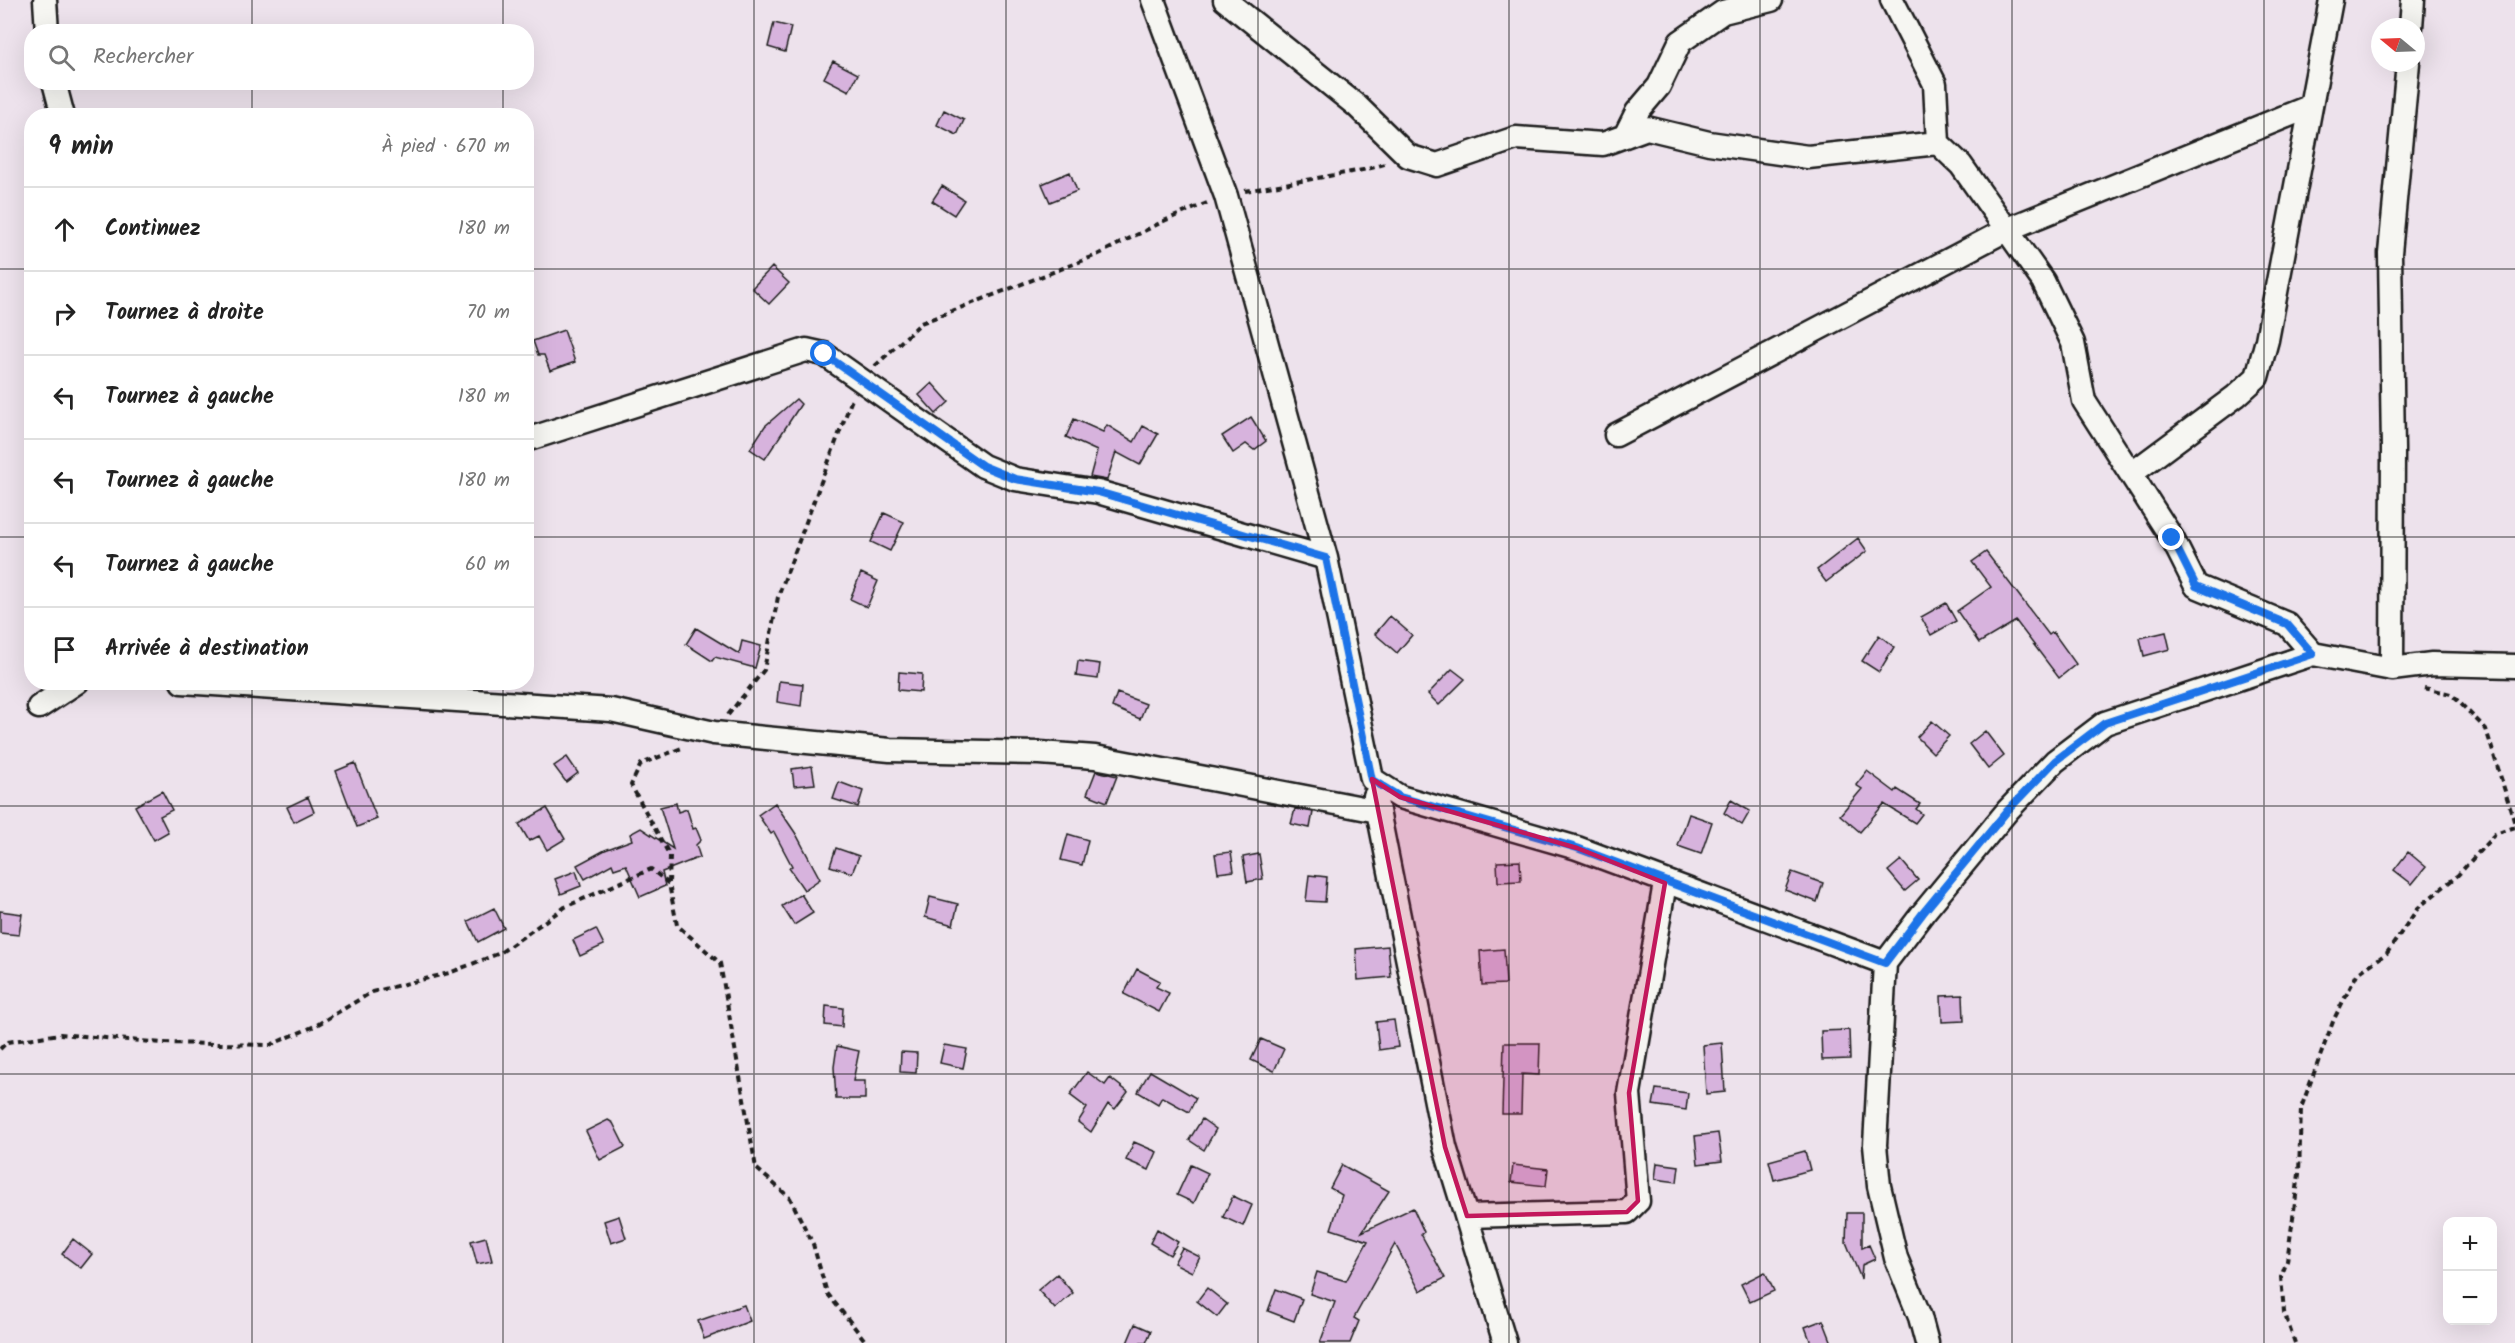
<!DOCTYPE html>
<html lang="fr">
<meta charset="utf-8">
<style>
body{margin:0;font-family:Kalam,sans-serif;background:#f2f2f2;color:#222}
.controls{position:absolute;right:18px;bottom:18px;display:grid;overflow:hidden;border-radius:12px;box-shadow:0 6px 24px #0002}
.controls button{width:54px;height:54px;display:grid;place-items:center;padding:0;border:0;border-bottom:2px solid #e0e0e0;background:#fff;color:#222;font:30px sans-serif}
.compass{position:absolute;left:2371px;top:18px;width:54px;height:54px;border-radius:50%;background:#fff;box-shadow:0 6px 24px #0002;rotate:289deg}
.stop{position:absolute;width:18px;height:18px;margin:-14px;border:4px solid #1a73e8;border-radius:50%;background:#fff}
.stop.end{background:#1a73e8;border-color:#fff;box-shadow:0 2px 6px #0008}
.list{margin:0;padding:0;list-style:none}
h2{display:flex;justify-content:space-between;align-items:center;height:78px;margin:0;padding:0 24px;font-size:26px}
h2 small{font-size:20px;font-weight:400;color:#767676}
.list li{display:grid;grid-template-columns:39px 1fr auto;gap:18px;align-items:center;box-sizing:border-box;height:84px;padding:0 24px;border-top:2px solid #e0e0e0}
.list b{display:block;font-size:22px;white-space:nowrap}
.list em{font-size:20px;font-style:normal;color:#767676}
.icon{flex:none;width:33px;height:33px;fill:none;stroke:currentColor;stroke-width:2;stroke-linecap:round;stroke-linejoin:round}
.map{position:relative;flex:none;width:2515px;height:1343px;overflow:hidden}
.search{position:absolute;background:#fff;box-shadow:0 6px 24px #0002;left:24px;top:24px;width:510px;height:66px;display:flex;align-items:center;gap:15px;box-sizing:border-box;padding:0 21px;border-radius:24px;color:#767676;font-size:22px}
.panel{position:absolute;background:#fff;box-shadow:0 6px 24px #0002;left:24px;top:108px;width:510px;height:582px;border-radius:24px}
.map>svg:first-child{display:block}
</style>
<div class="map">
<svg width="2515" height="1343" viewBox="0 0 2515 1343">
<rect width="100%" height="100%" fill="#ede2ec"/>
<filter id="ink" filterUnits="userSpaceOnUse"><feTurbulence type="fractalNoise" baseFrequency=".0167" numOctaves="2"/><feDisplacementMap in="SourceGraphic" scale="12" xChannelSelector="R" yChannelSelector="G"/><feConvolveMatrix kernelMatrix="1 2 1 2 8 2 1 2 1" color-interpolation-filters="sRGB"/></filter>
<g filter="url(#ink)">
<path fill="#d7b3dd" stroke="#1c1c1c" stroke-width="1.5" d="M774,23L791,27L785,52L768,47Z
M833,61L858,74L849,91L824,78Z
M944,110L964,120L957,135L937,125Z
M1070,172L1077,191L1050,202L1042,184Z
M942,186L964,200L954,215L932,201Z
M772,267L789,283L769,304L752,288Z
M564,330L575,362L550,371L544,355H538L533,341Z
M932,383L949,402L936,414L919,395Z
M796,399L801,404L765,459L750,449L765,426Z
M1251,417L1266,441L1254,450L1246,444L1233,453L1222,436Z
M1074,419L1103,432L1107,425L1134,442L1143,426L1158,434L1140,465L1116,452L1107,480L1090,477L1097,451L1066,437Z
M884,513L904,522L890,551L871,542Z
M1858,538L1867,551L1826,582L1817,570Z
M1986,552L2049,635L2053,632L2076,664L2059,678L2016,621L1979,643L1957,611L1991,587L1972,562Z
M861,573L878,581L867,607L850,599Z
M1946,603L1956,621L1931,635L1921,617Z
M1390,616L1412,635L1397,653L1375,634Z
M696,628L739,654L742,641L761,646L755,668L715,657L712,661L686,644Z
M2166,632L2170,649L2144,656L2140,638Z
M1879,635L1894,647L1879,672L1862,661Z
M1078,661L1100,664L1098,679L1076,676Z
M1452,669L1465,679L1439,705L1428,694Z
M899,672L922,674L921,692L898,690Z
M779,681L803,684L801,706L777,702Z
M1117,693L1146,704L1140,719L1112,707Z
M1932,721L1949,736L1933,753L1917,737Z
M1985,731L2004,756L1988,769L1969,744Z
M567,757L578,773L566,782L554,766Z
M355,763L377,819L357,827L336,771Z
M812,766L815,784L794,786L792,769Z
M1096,771L1117,776L1107,802L1087,794Z
M1867,771L1895,792L1897,789L1920,804L1916,809L1922,814L1915,823L1884,804L1860,832L1840,815L1862,789L1856,785Z
M839,782L863,791L858,807L833,799Z
M162,791L172,810L160,816L168,832L154,840L135,806Z
M308,797L314,812L294,822L287,807Z
M1731,800L1750,811L1742,825L1724,813Z
M676,803L678,812L687,809L693,829L696,828L701,840L696,845L700,857L662,872L665,886L640,897L626,865L614,869L612,864L585,879L577,865L605,850L632,840L630,834L641,828L673,849L660,807Z
M775,803L796,834L820,879L804,890L789,868L792,866L774,832L771,834L758,815Z
M547,808L565,839L547,850L539,836L529,841L519,824Z
M1295,809L1313,812L1310,828L1291,824Z
M1689,814L1712,822L1701,854L1678,846Z
M1068,834L1088,840L1082,865L1061,860Z
M836,848L859,856L852,873L830,866Z
M1231,852L1234,871L1218,873L1215,854Z
M2408,852L2426,867L2412,884L2394,870Z
M1259,854L1263,879L1247,882L1243,857Z
M1901,860L1918,880L1905,891L1888,871Z
M1520,861L1521,881L1498,882L1497,862Z
M576,871L581,886L561,894L555,879Z
M1792,872L1823,883L1817,902L1785,890Z
M1309,875L1327,877L1325,902L1306,901Z
M801,894L813,913L794,925L782,906Z
M930,897L958,904L953,925L925,917Z
M494,908L504,928L478,942L468,921Z
M0,911L22,914L19,935L0,933Z
M596,929L604,945L580,956L573,940Z
M1388,946L1391,977L1358,980L1356,949Z
M1504,949L1506,984L1482,985L1480,951Z
M1137,969L1160,981L1156,987L1169,993L1159,1012L1124,994Z
M1963,995L1964,1021L1942,1022L1941,996Z
M826,1006L843,1008L842,1027L825,1025Z
M1394,1020L1398,1047L1379,1050L1376,1022Z
M1849,1030L1850,1059L1822,1060L1821,1031Z
M1261,1039L1284,1049L1274,1071L1251,1060Z
M1504,1043H1540L1539,1075L1522,1074L1521,1114H1502Z
M1722,1043L1725,1092L1706,1094L1703,1045Z
M944,1045L967,1049L963,1068L940,1063Z
M837,1046L859,1051L853,1081H865V1099H836L834,1067Z
M901,1052L917,1053L916,1073L900,1072Z
M1150,1071L1196,1098L1189,1112L1162,1097L1158,1104L1138,1092Z
M1087,1072L1105,1085L1110,1078L1128,1092L1115,1109L1108,1104L1091,1132L1078,1122L1087,1108L1070,1095Z
M1656,1089L1688,1093L1686,1110L1653,1105Z
M1202,1119L1216,1129L1204,1150L1189,1140Z
M608,1120L613,1123L625,1147L600,1160L586,1131Z
M1718,1133L1722,1161L1698,1164L1695,1136Z
M1134,1142L1157,1152L1149,1170L1126,1160Z
M1805,1151L1810,1170L1774,1180L1769,1161Z
M1657,1163L1679,1166L1677,1182L1655,1179Z
M1191,1165L1208,1173L1194,1203L1177,1195Z
M1342,1165L1389,1191L1362,1232L1413,1208L1424,1232L1421,1234L1445,1278L1420,1291L1395,1244L1354,1318L1359,1321L1350,1343H1320L1335,1302L1310,1294L1317,1272L1346,1281L1368,1241L1331,1229L1342,1195L1330,1188Z
M1513,1165L1548,1169L1546,1186L1511,1182Z
M1233,1196L1252,1205L1243,1226L1223,1217Z
M1847,1213H1862V1248L1869,1245L1875,1259L1862,1265L1861,1279L1846,1242Z
M619,1216L626,1238L611,1243L604,1221Z
M1157,1229L1178,1242L1170,1255L1150,1243Z
M486,1237L492,1261L477,1264L471,1241Z
M73,1239L92,1254L81,1268L62,1254Z
M1182,1248L1200,1257L1192,1272L1174,1263Z
M1765,1272L1774,1291L1750,1302L1741,1284Z
M1057,1274L1073,1293L1055,1309L1038,1290Z
M1207,1288L1227,1304L1217,1317L1197,1301Z
M1276,1289L1302,1299L1294,1321L1268,1311Z
M744,1305L750,1321L704,1339L698,1321Z
M1823,1320L1832,1343H1811L1805,1327Z
M1135,1324L1151,1331L1146,1343H1127Z"/>
<g fill="none" stroke-linecap="round" stroke-linejoin="round">
<defs>
<path id="minor" d="M45,0L47,32
M1153,0L1226,196L1326,558L1372,779L1400,797L1577,848L1885,963
M1225,0L1357,106L1408,156L1437,165L1516,138L1603,144L1647,128L1709,143L1808,157L1938,143L1961,165L2043,281L2073,343L2084,401L2172,538L2196,586L2287,624L2313,654
M1892,0L1935,84L1938,143
M2411,27L2413,0
M54,82L63,116
M1625,136L1637,112L1659,86L1680,42L1723,12L1771,0
M1616,435L2008,229L2309,107
M526,440L806,350L824,354L983,466L1015,479L1098,492L1326,558
M2131,474L2236,396L2257,377L2267,340L2331,0
M2392,669L2393,449L2390,253L2408,63
M182,682L611,710L714,733L890,750L1040,753L1095,757L1378,811
M39,707L77,682
M1375,796L1445,1147L1505,1343
M1467,1216L1627,1212L1638,1201L1629,1093L1665,883
M1927,1343L1920,1317L1896,1258L1879,1186L1875,1145L1885,963L1923,913L2008,810L2055,761L2105,723L2313,654L2392,669L2432,664L2515,666"/>
</defs>
<use href="#minor" stroke="#1c1c1c" stroke-width="27"/>
<path stroke="#1c1c1c" stroke-width="4" stroke-dasharray="6 4.5" stroke-linecap="butt" d="M1245,191L1368,169L1388,163
M875,366L921,323L1097,255L1166,220L1207,203
M2424,688L2451,694L2486,729L2515,824
M728,715L764,670L778,597L852,399
M669,883L670,856L631,785L641,764L682,748
M0,1049L7,1042L60,1034L163,1043L270,1045L315,1026L372,992L449,973L500,953L565,907L651,869L669,884L677,925L720,963L756,1168L790,1198L813,1244L827,1293L867,1343
M2295,1343L2284,1312L2281,1277L2287,1261L2299,1174L2301,1108L2334,1019L2357,974L2387,953L2418,908L2458,875L2495,834L2515,827"/>
<use href="#minor" stroke="#f6f6f2" stroke-width="22"/>
</g>
</g>
<g fill="none" stroke-linecap="round" stroke-linejoin="round" filter="url(#ink)">
<path stroke="#1a73e8" stroke-width="8" d="M824,354L983,466L1015,479L1098,492L1326,558L1372,780L1400,797L1577,848L1885,963L1923,913L2008,810L2055,761L2105,723L2313,654L2287,624L2196,586L2172,538"/>
</g>
<path fill="#c2185b" fill-opacity="0.2" stroke="#c2185b" stroke-width="4.5" stroke-linejoin="round" d="M1372,779L1400,797L1577,848L1665,883L1629,1093L1638,1201L1627,1212L1467,1216L1445,1147Z"/>
<path fill="none" stroke="#1c1c1c" stroke-width="1.5" stroke-opacity="0.55" d="M252,0V32M503,0V32M754,0V1343M1006,0V1343M1258,0V1343M1509,0V1343M1760,0V1343M2012,0V1343M2264,0V1343M252,82V116M503,82V116M0,269H32M526,269H2515M0,537H32M526,537H2515M252,682V1343M503,682V1343M0,806H2515M0,1074H2515"/>
</svg>
<div class="controls">
<button>+</button>
<button>−</button>
</div>
<svg class="compass" viewBox="-18 -18 36 36"><path d="M0-13l5 13h-10z" fill="#e53935"/><path d="M0 13l5-13h-10z" fill="#767676"/></svg>
<div class="stop" style="left:824px;top:354px"></div>
<div class="stop end" style="left:2172px;top:538px"></div>
<div class="search"><svg class="icon" aria-label="search" viewBox="0 0 24 24"><circle cx="10" cy="10" r="6"/><path d="M15 15l6 6"/></svg>Rechercher</div>
<section class="panel">
<h2>9 min<small>À pied · 670 m</small></h2>
<ul class="list">
<li><svg class="icon" aria-label="ahead" viewBox="0 0 24 24"><path d="M12 20V5M6 11l6-6 6 6"/></svg><div><b>Continuez</b></div><em>180 m</em></li>
<li><svg class="icon" aria-label="right" viewBox="0 0 24 24"><path d="M7 20v-9h11M14 6l5 5-5 5"/></svg><div><b>Tournez à droite</b></div><em>70 m</em></li>
<li><svg class="icon" aria-label="left" viewBox="0 0 24 24"><path d="M17 20v-9H6M10 6l-5 5 5 5"/></svg><div><b>Tournez à gauche</b></div><em>180 m</em></li>
<li><svg class="icon" aria-label="left" viewBox="0 0 24 24"><path d="M17 20v-9H6M10 6l-5 5 5 5"/></svg><div><b>Tournez à gauche</b></div><em>180 m</em></li>
<li><svg class="icon" aria-label="left" viewBox="0 0 24 24"><path d="M17 20v-9H6M10 6l-5 5 5 5"/></svg><div><b>Tournez à gauche</b></div><em>60 m</em></li>
<li><svg class="icon" aria-label="arrive" viewBox="0 0 24 24"><path d="M6 21V4h12l-3 4 3 4H6"/></svg><div><b>Arrivée à destination</b></div></li>
</ul>
</section>
</div>
